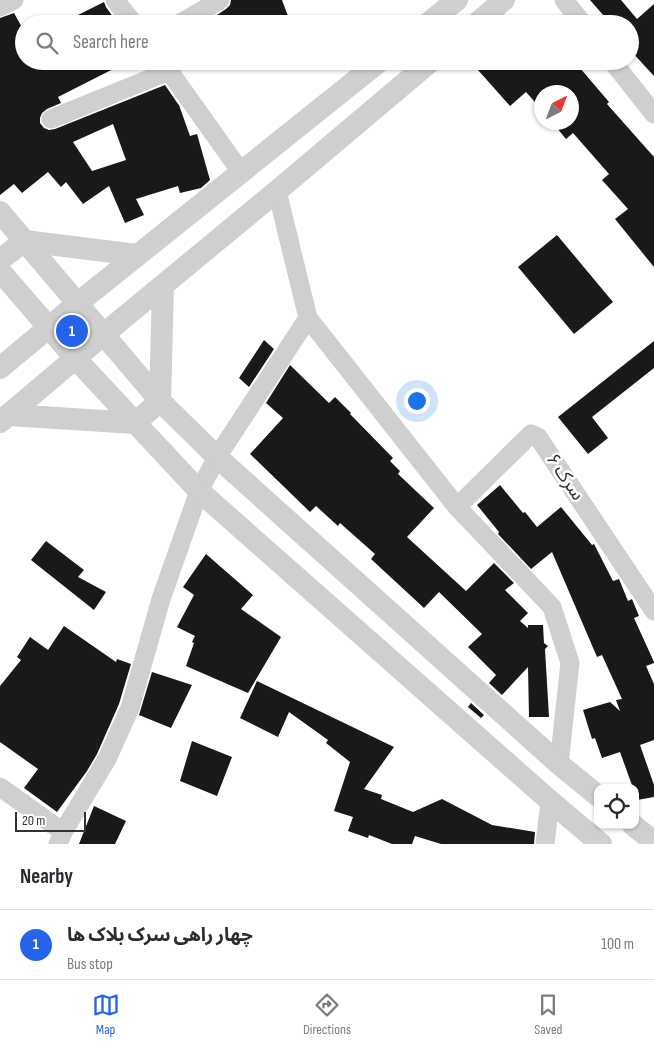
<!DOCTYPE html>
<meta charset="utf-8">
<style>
body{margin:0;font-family:"Sofia Sans Condensed","Noto Sans Arabic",sans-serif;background:#f2f2f3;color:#2b2b33}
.controls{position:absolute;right:15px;bottom:15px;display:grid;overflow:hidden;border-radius:10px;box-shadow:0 1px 4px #0004}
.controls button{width:45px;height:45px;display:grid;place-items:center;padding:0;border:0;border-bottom:1px solid #e1e1e2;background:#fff;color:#2b2b33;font:25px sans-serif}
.compass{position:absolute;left:534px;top:85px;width:45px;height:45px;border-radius:50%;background:#fff;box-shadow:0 1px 4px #0004;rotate:42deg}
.scale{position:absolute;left:15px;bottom:12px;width:71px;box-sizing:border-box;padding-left:5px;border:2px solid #323232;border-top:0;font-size:14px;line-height:18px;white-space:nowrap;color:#323232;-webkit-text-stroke:4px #fff;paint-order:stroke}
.you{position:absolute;left:416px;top:400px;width:18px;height:18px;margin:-12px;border:4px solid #fff;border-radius:50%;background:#1a73e8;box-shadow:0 0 0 8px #1a73e833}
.badge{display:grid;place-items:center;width:32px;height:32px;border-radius:50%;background:#2563eb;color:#fff;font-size:16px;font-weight:700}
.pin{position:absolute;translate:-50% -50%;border:2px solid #fff;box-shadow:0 1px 5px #0006}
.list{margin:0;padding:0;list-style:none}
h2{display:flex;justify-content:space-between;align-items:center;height:65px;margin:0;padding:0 20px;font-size:21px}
h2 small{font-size:16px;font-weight:400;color:#7c7c81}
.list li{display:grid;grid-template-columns:32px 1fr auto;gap:15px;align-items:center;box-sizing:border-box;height:70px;padding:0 20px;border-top:1px solid #e1e1e2}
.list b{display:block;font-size:19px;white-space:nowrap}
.list p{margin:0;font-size:16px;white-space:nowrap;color:#7c7c81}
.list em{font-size:16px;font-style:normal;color:#7c7c81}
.icon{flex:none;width:28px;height:28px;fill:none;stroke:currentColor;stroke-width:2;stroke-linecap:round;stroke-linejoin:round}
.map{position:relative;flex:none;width:654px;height:844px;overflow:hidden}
.search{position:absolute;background:#fff;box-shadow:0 1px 4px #0004;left:15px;right:15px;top:15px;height:55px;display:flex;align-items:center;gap:12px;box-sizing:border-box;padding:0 18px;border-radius:28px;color:#7c7c81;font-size:19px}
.sheet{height:135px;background:#fff}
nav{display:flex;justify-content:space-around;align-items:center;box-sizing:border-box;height:70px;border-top:1px solid #e1e1e2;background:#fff;font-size:14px;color:#7c7c81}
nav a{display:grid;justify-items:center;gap:2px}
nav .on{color:#2563eb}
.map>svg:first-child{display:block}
</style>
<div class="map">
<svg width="654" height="844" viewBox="0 0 654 844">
<rect width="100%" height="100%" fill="#fff"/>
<path fill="#191919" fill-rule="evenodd" d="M231,0H282L291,24H216L214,17L226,9L230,5Z
M590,0H621L637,19L654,4V76L630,50V25L631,24H611Z
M104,2L106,7L118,24H60Z
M14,13L24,31V61H129L58,97L61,103L47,109L42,113L40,118V123L44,128L49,130L55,129L165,85L178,104L179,105L190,136L197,134L210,180L201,188L180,193L178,186L136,199L144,215L125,223L109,186L83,204L66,182L61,187L48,172L22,193L14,184L0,195V18ZM113,124L126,160L92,171L73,142Z
M488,61H574L609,102L607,104L654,157V267L615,219L628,209L602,180L609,174L573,133L566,139L552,122H572V92H542V110L526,92L510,106L478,70Z
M557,235L613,302L574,334L518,267Z
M264,340L274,349L249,387L239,378Z
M654,341V368L592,417L608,438L588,454L558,417Z
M290,365L329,403L335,397L351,413L350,414L393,458L390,461L400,471L398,474L434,508L407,537L466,591L494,563L514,583L505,590L528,613L520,621L528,628V625H543L544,643L548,646L545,649L549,717H529L528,667L502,695L489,683L496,675L468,647L482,634L439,592L424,608L371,559L375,554L340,523L338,526L316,506L310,512L250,454L283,418L266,403Z
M500,485L523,513L525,512L537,527L561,507L592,545L594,544L613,581L619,579L628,601L632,599L639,616L634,618L654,662V663L646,666L654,684V740L640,745L654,785V797L637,800L635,795V788H633L620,752L602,758L595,738L592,739L583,710L610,702L620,711L616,700L622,699L602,655L597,657L552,552L531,569L498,534L499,532L477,505Z
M46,541L84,570L78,577L106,592L94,610L31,560Z
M206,554L253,595L241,609L281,637L248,693L186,666L194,643L192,642L195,636L177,627L194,595L183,587Z
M64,626L116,662L117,659L131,664L119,704L97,754L87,771L57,812L24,788L38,769L0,742V686L21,660L17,657L30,637L48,650Z
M152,672L192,685L171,728L139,715Z
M257,681L394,747L364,789L382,795L381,799L413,812L442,799L492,825L535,832L534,844H441L415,836L412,844H392L369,835L368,838L348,831L353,817L334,811L350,762L326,743L328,740L289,712L278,737L240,718Z
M471,703L484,715L481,718L468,707Z
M192,741L232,757L217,796L180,781Z
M94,806L126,821L115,844H79Z"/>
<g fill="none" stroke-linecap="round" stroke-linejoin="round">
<path stroke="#cfcfcf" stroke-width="19" d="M115,0L134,24
M564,0L583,24
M0,7L14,0
M179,24L220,0
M162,61L241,172
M612,61L654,114
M51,119L169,71
M277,191L308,318L457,507L552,607L570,663L559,764
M457,507L531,434L538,437L654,611
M0,787L63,832
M58,844L63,832L107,759L130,708L161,599L199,491L217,457L308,318
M545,844L550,801"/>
<path stroke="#cfcfcf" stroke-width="22" d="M427,24L457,0
M476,24L504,0
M0,212L160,401L217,457L559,764L598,796
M0,260L24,241L137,255
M0,271L75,358L199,491L550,801L601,844
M0,368L78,303L380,61
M9,415L135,423L160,401L163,286
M0,422L104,334L277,191L431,61
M633,825L654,842"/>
</g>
<g text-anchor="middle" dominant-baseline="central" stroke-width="5" stroke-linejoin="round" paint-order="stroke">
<g font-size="19" fill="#323232" stroke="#fff">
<text transform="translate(565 477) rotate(56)">سرک ۶</text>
</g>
</g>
</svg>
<div class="controls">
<button><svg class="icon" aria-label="locate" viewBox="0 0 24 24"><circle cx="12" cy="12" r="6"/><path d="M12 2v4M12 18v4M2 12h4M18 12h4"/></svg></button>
</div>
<svg class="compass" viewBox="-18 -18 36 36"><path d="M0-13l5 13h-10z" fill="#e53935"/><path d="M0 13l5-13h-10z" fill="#7c7c81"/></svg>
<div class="scale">20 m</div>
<div class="you"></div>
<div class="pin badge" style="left:72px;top:331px">1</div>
<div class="search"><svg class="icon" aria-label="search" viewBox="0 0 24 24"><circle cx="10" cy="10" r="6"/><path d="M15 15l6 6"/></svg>Search here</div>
</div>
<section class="sheet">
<h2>Nearby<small></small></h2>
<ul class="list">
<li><span class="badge">1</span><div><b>چهار راهی سرک بلاک ها</b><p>Bus stop</p></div><em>100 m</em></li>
</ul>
</section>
<nav>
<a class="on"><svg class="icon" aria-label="map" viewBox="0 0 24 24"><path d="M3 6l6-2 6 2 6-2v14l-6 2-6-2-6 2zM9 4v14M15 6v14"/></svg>Map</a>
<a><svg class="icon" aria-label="directions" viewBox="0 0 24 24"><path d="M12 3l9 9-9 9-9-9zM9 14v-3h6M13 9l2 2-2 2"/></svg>Directions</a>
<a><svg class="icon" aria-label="saved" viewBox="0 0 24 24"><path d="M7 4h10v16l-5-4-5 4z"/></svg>Saved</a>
</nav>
